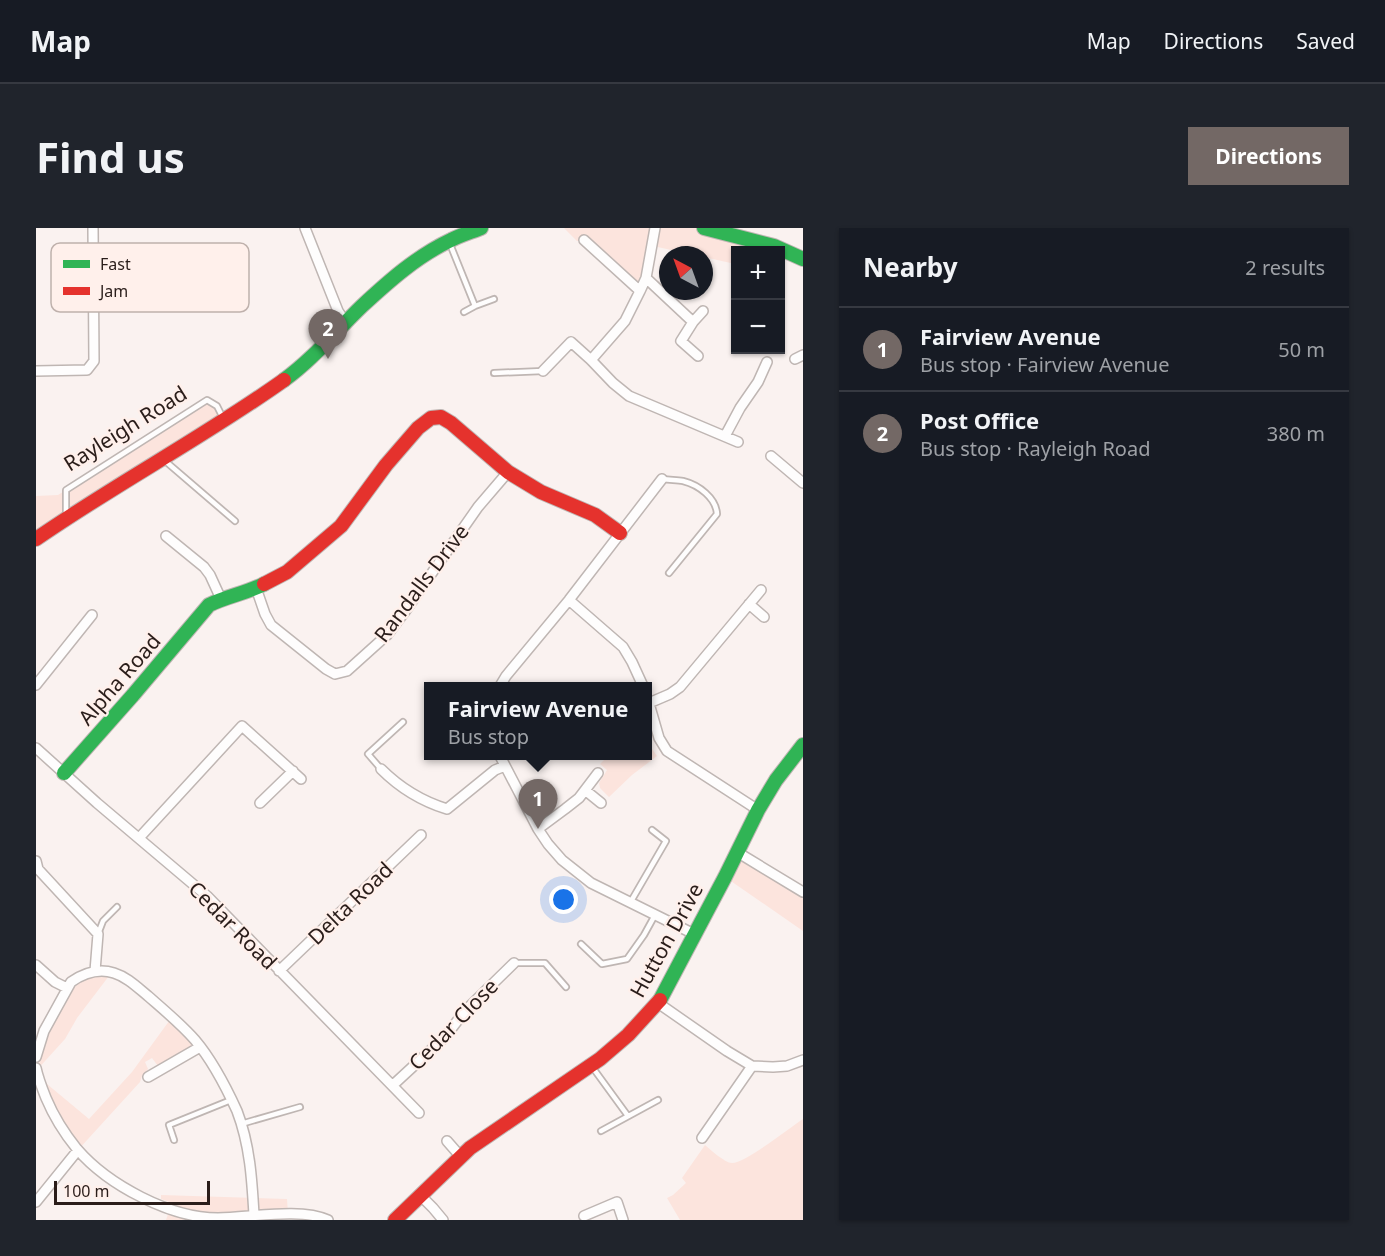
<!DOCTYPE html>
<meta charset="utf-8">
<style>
body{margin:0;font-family:"Noto Sans",sans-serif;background:#20242c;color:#f1f3f6}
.controls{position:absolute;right:18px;top:18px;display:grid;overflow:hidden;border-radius:0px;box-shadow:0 2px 4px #0004}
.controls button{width:54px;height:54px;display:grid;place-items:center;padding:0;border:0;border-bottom:2px solid #363941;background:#171b24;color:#f1f3f6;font:30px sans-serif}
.compass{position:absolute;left:623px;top:18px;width:54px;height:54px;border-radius:50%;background:#171b24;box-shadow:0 2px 4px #0004;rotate:319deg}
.scale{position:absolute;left:18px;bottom:15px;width:156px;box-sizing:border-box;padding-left:6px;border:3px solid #2a1d1a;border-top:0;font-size:16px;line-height:21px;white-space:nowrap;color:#2a1d1a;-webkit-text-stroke:4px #fff0eb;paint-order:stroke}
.you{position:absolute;left:528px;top:672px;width:21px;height:21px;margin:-15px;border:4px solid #fff;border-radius:50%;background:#1a73e8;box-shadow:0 0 0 9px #1a73e833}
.badge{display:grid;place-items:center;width:39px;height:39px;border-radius:50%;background:#736865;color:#fff;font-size:20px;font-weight:700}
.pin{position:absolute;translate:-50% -50px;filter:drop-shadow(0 2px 3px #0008)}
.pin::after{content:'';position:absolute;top:32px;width:21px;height:18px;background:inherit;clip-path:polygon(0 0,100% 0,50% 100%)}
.popup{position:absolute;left:388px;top:454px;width:228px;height:78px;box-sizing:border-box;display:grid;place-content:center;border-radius:0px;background:#171b24;filter:drop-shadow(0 2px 4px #0005);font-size:20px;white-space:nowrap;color:#9ea1a6}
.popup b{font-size:22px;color:#f1f3f6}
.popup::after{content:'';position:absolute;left:50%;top:100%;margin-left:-12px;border:12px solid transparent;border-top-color:#171b24}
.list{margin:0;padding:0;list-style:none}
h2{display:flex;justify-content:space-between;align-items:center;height:78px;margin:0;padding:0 24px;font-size:26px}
h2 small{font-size:20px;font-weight:400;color:#9ea1a6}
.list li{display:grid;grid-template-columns:39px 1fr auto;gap:18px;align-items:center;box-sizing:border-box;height:84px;padding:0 24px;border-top:2px solid #363941}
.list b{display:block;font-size:22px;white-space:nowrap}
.list p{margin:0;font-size:20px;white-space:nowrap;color:#9ea1a6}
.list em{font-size:20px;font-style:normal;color:#9ea1a6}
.map{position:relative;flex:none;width:767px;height:992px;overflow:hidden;border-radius:0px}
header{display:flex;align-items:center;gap:36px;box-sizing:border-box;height:84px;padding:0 30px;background:#171b24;border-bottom:2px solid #363941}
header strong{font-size:28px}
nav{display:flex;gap:33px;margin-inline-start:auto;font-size:21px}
.intro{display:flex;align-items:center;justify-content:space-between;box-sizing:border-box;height:144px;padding:0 36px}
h1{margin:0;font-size:42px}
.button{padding:15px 27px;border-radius:0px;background:#736865;color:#fff;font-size:21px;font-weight:700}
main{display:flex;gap:36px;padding:0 36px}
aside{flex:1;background:#171b24;border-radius:0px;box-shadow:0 2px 4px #0004}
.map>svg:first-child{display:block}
</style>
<header>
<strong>Map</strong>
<nav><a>Map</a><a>Directions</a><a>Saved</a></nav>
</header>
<div class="intro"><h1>Find us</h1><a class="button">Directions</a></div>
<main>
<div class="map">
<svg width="767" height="992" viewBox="0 0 767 992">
<rect width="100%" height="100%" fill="#faf2f0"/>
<path fill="#fce4dd" d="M528,0H668L737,22H700L699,36L668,29V27H658L617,18L604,63L548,12L541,13Z
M171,172L181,178L188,192L0,311V268L22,267Z
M612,515L621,528L596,547L573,569L564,560L563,555L571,542L564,536L572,528H612Z
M701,624L767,664V703L689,649Z
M76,744L41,790L29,811L0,843V829L2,820L42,749Z
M136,789L164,819L125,842L116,830L109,834L112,841L106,848L104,854L42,922L2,850L11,856L53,891L96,844Z
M767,891V992H644L631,970L637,967L650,955L646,950L669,917C675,922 689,935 696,935C710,935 753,900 767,891Z
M125,967L251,971L252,986L162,992H130L136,975L125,971Z"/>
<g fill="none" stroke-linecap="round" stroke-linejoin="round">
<defs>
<path id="lane" d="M414,16L439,78
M428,84L439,78L458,71
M458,145L507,143
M128,232L199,293
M627,251C634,252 641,252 647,253C663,257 680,270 681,286L633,345
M30,287V262L171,172L181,178L187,190
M345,541L332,526L367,494
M594,675L630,613L616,602
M62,706L67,693L81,679
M545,716L566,736L591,731L608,707L619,687
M478,735H509L530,759
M557,840L592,888
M205,896L264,879
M565,903L622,872
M138,912L133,897L195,872"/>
<path id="street" d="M269,0L302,83L310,95
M548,12L604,63
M610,50L657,94L667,83
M58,54L136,52V35
M657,94L645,113L662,128
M759,131L767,127
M555,132L589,93L604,63L610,50L619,0
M0,143L51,142L58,133L57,0
M507,143L535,114L555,132L577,155L593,168L702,214
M689,208L704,180L722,154L731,134
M735,228L767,255
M130,308L168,339L174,347L185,371
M220,360L229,386L235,397L290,441L299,446L311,443L351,407L370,382L442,279L472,244
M533,372L587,419L596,434L607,458
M713,376L728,389
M0,457L56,387
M464,458L470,448L533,372L626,251
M612,472L623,510L631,523L722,582
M613,475L634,466L644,459L725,362
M0,520L61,575L171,668L383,885
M464,528L502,601L512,616L526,632L555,655L658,706
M345,541C364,560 385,573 411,581L459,542L469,538
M549,562L565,575
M224,575L257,543
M502,601L529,581L543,570L562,545
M103,610L206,498L265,551
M701,624L767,664
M0,633L2,641L62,706L59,743
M0,737L19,754L31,760
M243,743L385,607
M622,775L691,823L716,838L737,839L751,838L767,832
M0,829L8,803L35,754C48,745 62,740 78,745C91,749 101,759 112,768C128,782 145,796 159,812C176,832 190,859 201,883C214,917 216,952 218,987
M0,840C2,850 6,860 10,870C18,889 28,905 41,921C72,957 134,990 182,990C212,990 264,979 292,992
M112,849L164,819
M357,857L409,809L425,788L435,777L478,735
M666,910L716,838
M411,913L425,929
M384,967L397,980L407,992
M0,974L42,922
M548,988L581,974L587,992"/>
<path id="fast" d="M668,0L738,18L767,31
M248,152C277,131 300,103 326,78C353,53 381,28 415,12C425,7 435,4 445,0
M28,545L97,467L173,377C191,368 211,365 228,356
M624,772L689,649L722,582L740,552L767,517"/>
<path id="jam" d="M0,311C81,255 168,209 248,152
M228,356L251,344L305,298L350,237L382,200L395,190L405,189L415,195L472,244L505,264L559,287L584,305
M359,992L434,920L564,831L592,807L624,772"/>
</defs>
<use href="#lane" stroke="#bfb6b3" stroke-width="8"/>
<use href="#street" stroke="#bfb6b3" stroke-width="12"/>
<use href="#fast" stroke="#bfb6b3" stroke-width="16"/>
<use href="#jam" stroke="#bfb6b3" stroke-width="16"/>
<use href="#lane" stroke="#fefdfd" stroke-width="4.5"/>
<use href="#street" stroke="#fefdfd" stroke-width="9"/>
<use href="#fast" stroke="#30b455" stroke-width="14"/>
<use href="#jam" stroke="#e5322d" stroke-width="14"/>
</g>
<g text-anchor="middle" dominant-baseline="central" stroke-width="4.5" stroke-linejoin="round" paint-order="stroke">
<g font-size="21" fill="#2a1d1a" stroke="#fff0eb">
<text transform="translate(89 200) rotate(-32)">Rayleigh Road</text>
<text transform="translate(385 355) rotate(-53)">Randalls Drive</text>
<text transform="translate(83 451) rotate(-49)">Alpha Road</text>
<text transform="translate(314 675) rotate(-44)">Delta Road</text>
<text transform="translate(197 697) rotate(45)">Cedar Road</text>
<text transform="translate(630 712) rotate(-61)">Hutton Drive</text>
<text transform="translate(417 796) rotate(-46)">Cedar Close</text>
</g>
</g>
<rect x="15" y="15" width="198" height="69" rx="9" fill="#fff0eb" stroke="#bfb1ac" stroke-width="1.5"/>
<rect x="27" y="32" width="27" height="8" fill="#30b455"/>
<rect x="27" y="59" width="27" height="8" fill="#e5322d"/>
<g font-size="16" fill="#2a1d1a">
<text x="64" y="42">Fast</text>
<text x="64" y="69">Jam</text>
</g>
</svg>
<div class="controls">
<button>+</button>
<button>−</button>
</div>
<svg class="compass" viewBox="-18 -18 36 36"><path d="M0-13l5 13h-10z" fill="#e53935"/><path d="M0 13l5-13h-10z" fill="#9ea1a6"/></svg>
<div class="scale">100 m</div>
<div class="you"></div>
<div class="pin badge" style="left:502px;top:601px">1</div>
<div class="popup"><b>Fairview Avenue</b>Bus stop</div>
<div class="pin badge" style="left:292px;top:131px">2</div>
</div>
<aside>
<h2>Nearby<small>2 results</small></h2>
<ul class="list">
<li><span class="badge">1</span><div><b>Fairview Avenue</b><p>Bus stop · Fairview Avenue</p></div><em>50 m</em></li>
<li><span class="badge">2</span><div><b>Post Office</b><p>Bus stop · Rayleigh Road</p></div><em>380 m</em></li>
</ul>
</aside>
</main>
